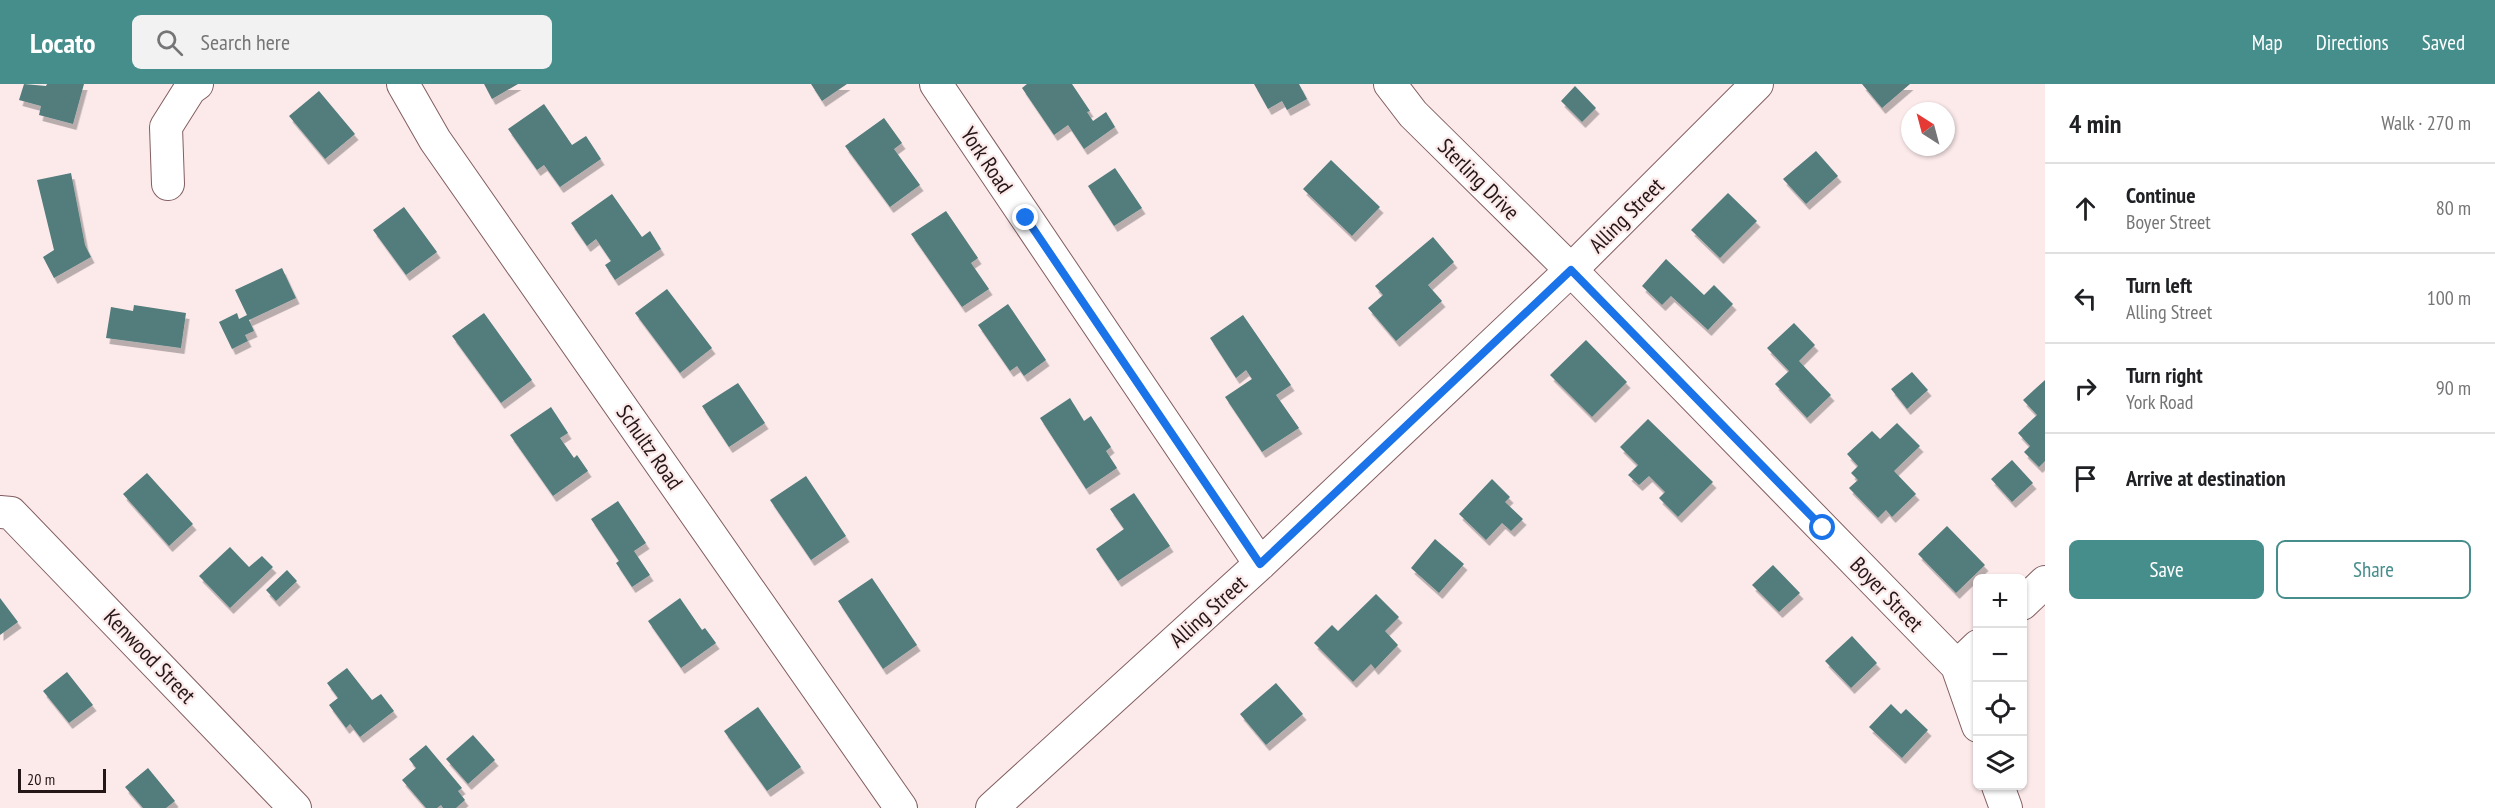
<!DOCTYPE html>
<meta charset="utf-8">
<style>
body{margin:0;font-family:"PT Sans Narrow",sans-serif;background:#f2f2f2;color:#202124}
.controls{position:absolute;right:18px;bottom:18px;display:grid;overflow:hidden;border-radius:9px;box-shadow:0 2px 4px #0004}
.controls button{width:54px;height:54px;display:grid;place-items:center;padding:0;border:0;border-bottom:2px solid #e0e0e0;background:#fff;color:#202124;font:30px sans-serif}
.compass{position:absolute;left:1901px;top:18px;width:54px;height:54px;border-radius:50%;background:#fff;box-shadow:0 2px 4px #0004;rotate:324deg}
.scale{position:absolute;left:18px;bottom:15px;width:88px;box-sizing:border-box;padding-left:6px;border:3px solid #251717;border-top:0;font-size:16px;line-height:21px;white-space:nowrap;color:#251717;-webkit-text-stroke:4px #fceaeb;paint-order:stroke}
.stop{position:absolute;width:18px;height:18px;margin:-14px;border:4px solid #1a73e8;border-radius:50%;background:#fff}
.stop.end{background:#1a73e8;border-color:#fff;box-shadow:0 2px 6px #0008}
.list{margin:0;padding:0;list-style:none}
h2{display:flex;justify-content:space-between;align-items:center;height:78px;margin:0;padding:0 24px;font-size:26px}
h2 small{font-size:20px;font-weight:400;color:#757577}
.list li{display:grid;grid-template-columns:39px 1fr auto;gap:18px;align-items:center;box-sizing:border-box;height:90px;padding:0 24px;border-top:2px solid #e0e0e0}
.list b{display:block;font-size:22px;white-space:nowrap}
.list p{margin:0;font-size:20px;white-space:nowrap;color:#757577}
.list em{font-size:20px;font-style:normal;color:#757577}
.actions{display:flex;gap:12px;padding:18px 24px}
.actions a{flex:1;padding:14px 0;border:2px solid #468e8c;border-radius:9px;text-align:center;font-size:21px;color:#468e8c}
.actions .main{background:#468e8c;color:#fff}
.icon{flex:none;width:33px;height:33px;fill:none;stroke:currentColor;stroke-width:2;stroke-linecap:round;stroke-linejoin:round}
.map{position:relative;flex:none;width:2045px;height:724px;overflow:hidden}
header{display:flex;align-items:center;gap:36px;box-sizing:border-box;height:84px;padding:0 30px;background:#468e8c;color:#fff}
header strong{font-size:28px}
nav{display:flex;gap:33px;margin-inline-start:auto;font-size:21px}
.search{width:420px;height:54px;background:#f2f2f2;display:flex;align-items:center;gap:15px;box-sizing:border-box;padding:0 21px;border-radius:9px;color:#757577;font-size:22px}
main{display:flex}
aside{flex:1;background:#fff}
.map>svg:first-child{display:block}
</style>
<header>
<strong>Locato</strong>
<div class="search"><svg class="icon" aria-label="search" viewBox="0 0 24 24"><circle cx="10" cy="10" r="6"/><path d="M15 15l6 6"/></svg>Search here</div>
<nav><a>Map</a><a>Directions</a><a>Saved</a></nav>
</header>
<main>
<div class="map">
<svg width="2045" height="724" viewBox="0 0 2045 724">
<defs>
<filter id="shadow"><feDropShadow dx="3.5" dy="6" stdDeviation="0" flood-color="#0004"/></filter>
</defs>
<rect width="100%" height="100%" fill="#fceaeb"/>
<path fill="#527c7b" filter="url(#shadow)" d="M24,0L46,2L47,0H84L73,40L39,31L41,22L19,16Z
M484,0H518L492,15Z
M811,0H847L822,17Z
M1027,0H1072L1090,27L1087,28L1093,37L1106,28L1115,43L1084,65L1068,41L1054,51L1022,4Z
M1254,0H1299L1307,15L1287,26L1282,17L1268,25Z
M1862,0H1910L1882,24Z
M1575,2L1596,24L1582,38L1561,17Z
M319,7L355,50L325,75L289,32Z
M544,20L572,61L586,52L601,75L560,103L544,81L537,86L508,45Z
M884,34L902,59L894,65L920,101L890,123L845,62Z
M1816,67L1838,92L1806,120L1783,95Z
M1331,76L1380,123L1352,152L1303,105Z
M1115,84L1142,124L1114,142L1088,102Z
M71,89L85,161L91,173L54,194L43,173L54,166L37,96Z
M1728,109L1757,137L1720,174L1691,146Z
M612,110L642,153L650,147L661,165L615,196L605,181L611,177L596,155L587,162L571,139Z
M404,123L437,168L406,191L373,146Z
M946,127L978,174L971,179L989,205L962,223L911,150Z
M1433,153L1454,178L1428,201L1442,217L1396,257L1368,224L1383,211L1375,202Z
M1666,175L1704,211L1714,201L1733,220L1708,246L1671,212L1662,221L1642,202Z
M282,184L296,214L249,236L254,247L245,251L248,257L232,265L219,238L237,229L239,235L247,231L235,206Z
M667,205L712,264L680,289L635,229Z
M1008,220L1046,276L1024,292L1017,282L1010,287L978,241Z
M134,221L186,229L181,264L106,254L111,223L133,227Z
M484,229L532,296L501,319L452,252Z
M1243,231L1291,301L1276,311L1299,344L1262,368L1225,313L1252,295L1246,286L1236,294L1210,254Z
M1794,239L1815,261L1799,277L1831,311L1807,334L1775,300L1789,287L1767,264Z
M1586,256L1627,298L1592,333L1550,291Z
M1912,288L1928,306L1907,325L1891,305Z
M2045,296V377L2039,383L2024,368L2030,362L2018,349L2037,331L2023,316Z
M738,299L765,339L729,363L702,322Z
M1070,314L1084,337L1091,332L1111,363L1106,367L1117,384L1086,405L1040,334Z
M551,323L568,349L560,354L574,374L577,371L588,387L553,412L510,351Z
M1648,335L1713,398L1678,433L1659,414L1665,408L1649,392L1639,401L1628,391L1638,381L1620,363Z
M1897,339L1920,362L1894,387L1916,410L1892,433L1886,426L1878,434L1849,404L1858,396L1851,389L1858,382L1847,370L1872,347L1880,355Z
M2012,376L2033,399L2012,418L1991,395Z
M147,389L193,440L169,462L123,410Z
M806,392L846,452L811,476L770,416Z
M1492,395L1510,413L1505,418L1523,435L1511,447L1502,439L1486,456L1459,430Z
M1134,409L1170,462L1118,497L1096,465L1124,445L1110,425Z
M618,417L646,459L634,467L650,491L632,503L616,479L619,477L591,435Z
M1947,442L1985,481L1956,509L1918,470Z
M1435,455L1464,480L1439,509L1411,484Z
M230,463L249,483L262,472L273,483L230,524L199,492Z
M1773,481L1800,509L1779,528L1752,501Z
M287,486L297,497L276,517L266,506Z
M872,494L917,561L883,585L838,517Z
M1376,510L1399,533L1385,547L1398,561L1375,585L1371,580L1353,598L1314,559L1332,541L1338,547Z
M0,514L18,538L0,551Z
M680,514L702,546L705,544L716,559L681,584L648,537Z
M1852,552L1877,579L1851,604L1825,577Z
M347,584L372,616L381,610L394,627L360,653L350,640L346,644L329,621L338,614L327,599Z
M67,588L93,621L69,639L43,607Z
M1276,599L1303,630L1266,661L1240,630Z
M1891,620L1901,630L1906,625L1928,646L1902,674L1869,643Z
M758,623L801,683L767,707L724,647Z
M473,651L495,676L468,700L446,675Z
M426,661L462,704L458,707L465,716L456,724H443L441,721L437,724H426L402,696L416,684L409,675Z
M148,684L175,717L166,724H143L125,703Z"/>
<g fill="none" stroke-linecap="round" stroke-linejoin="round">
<defs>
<path id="minor" d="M403,0L435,56L901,724
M936,0L1260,480
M1390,0L1413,30L1571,186L1957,582L1978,642
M168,100L166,43L190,5L197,0
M0,428L11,429L295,724
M2022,520L2045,498
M1957,582L1978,562
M1998,702L2006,724
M992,724L1260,480L1571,186L1757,0"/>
</defs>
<use href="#minor" stroke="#825e60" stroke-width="34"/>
<use href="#minor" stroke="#fff" stroke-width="32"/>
</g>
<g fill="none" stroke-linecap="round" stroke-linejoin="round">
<path stroke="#1a73e8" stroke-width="8" d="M1026,134L1260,480L1571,186L1823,444"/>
</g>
<g text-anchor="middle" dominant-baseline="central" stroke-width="4.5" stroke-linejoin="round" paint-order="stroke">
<g font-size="22" fill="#251717" stroke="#fceaeb">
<text transform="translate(987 76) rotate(56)">York Road</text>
<text transform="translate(1479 95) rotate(45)">Sterling Drive</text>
<text transform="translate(1626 131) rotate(-45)">Alling Street</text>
<text transform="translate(650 363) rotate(55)">Schultz Road</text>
<text transform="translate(1887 510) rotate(46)">Boyer Street</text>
<text transform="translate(1208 527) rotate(-42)">Alling Street</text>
<text transform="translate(150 572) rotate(46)">Kenwood Street</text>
</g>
</g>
</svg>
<div class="controls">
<button>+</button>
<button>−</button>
<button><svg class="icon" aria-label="locate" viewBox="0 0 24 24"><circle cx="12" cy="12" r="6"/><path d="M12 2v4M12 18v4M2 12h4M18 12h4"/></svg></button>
<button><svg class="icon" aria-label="layers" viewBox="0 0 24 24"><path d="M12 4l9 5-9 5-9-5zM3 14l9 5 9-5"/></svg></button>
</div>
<svg class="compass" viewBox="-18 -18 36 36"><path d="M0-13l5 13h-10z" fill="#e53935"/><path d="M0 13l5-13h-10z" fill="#757577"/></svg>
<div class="scale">20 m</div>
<div class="stop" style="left:1823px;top:444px"></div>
<div class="stop end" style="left:1026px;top:134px"></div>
</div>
<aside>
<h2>4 min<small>Walk · 270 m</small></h2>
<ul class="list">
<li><svg class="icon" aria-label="ahead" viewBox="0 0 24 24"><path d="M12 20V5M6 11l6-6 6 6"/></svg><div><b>Continue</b><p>Boyer Street</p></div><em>80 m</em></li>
<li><svg class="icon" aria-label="left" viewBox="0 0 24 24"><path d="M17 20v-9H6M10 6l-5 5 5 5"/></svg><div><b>Turn left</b><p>Alling Street</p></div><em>100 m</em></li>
<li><svg class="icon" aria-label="right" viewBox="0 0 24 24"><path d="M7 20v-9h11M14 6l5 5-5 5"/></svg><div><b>Turn right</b><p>York Road</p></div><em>90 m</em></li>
<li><svg class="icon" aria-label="arrive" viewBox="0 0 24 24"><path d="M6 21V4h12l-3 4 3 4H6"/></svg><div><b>Arrive at destination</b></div></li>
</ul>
<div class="actions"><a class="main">Save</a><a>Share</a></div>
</aside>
</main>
